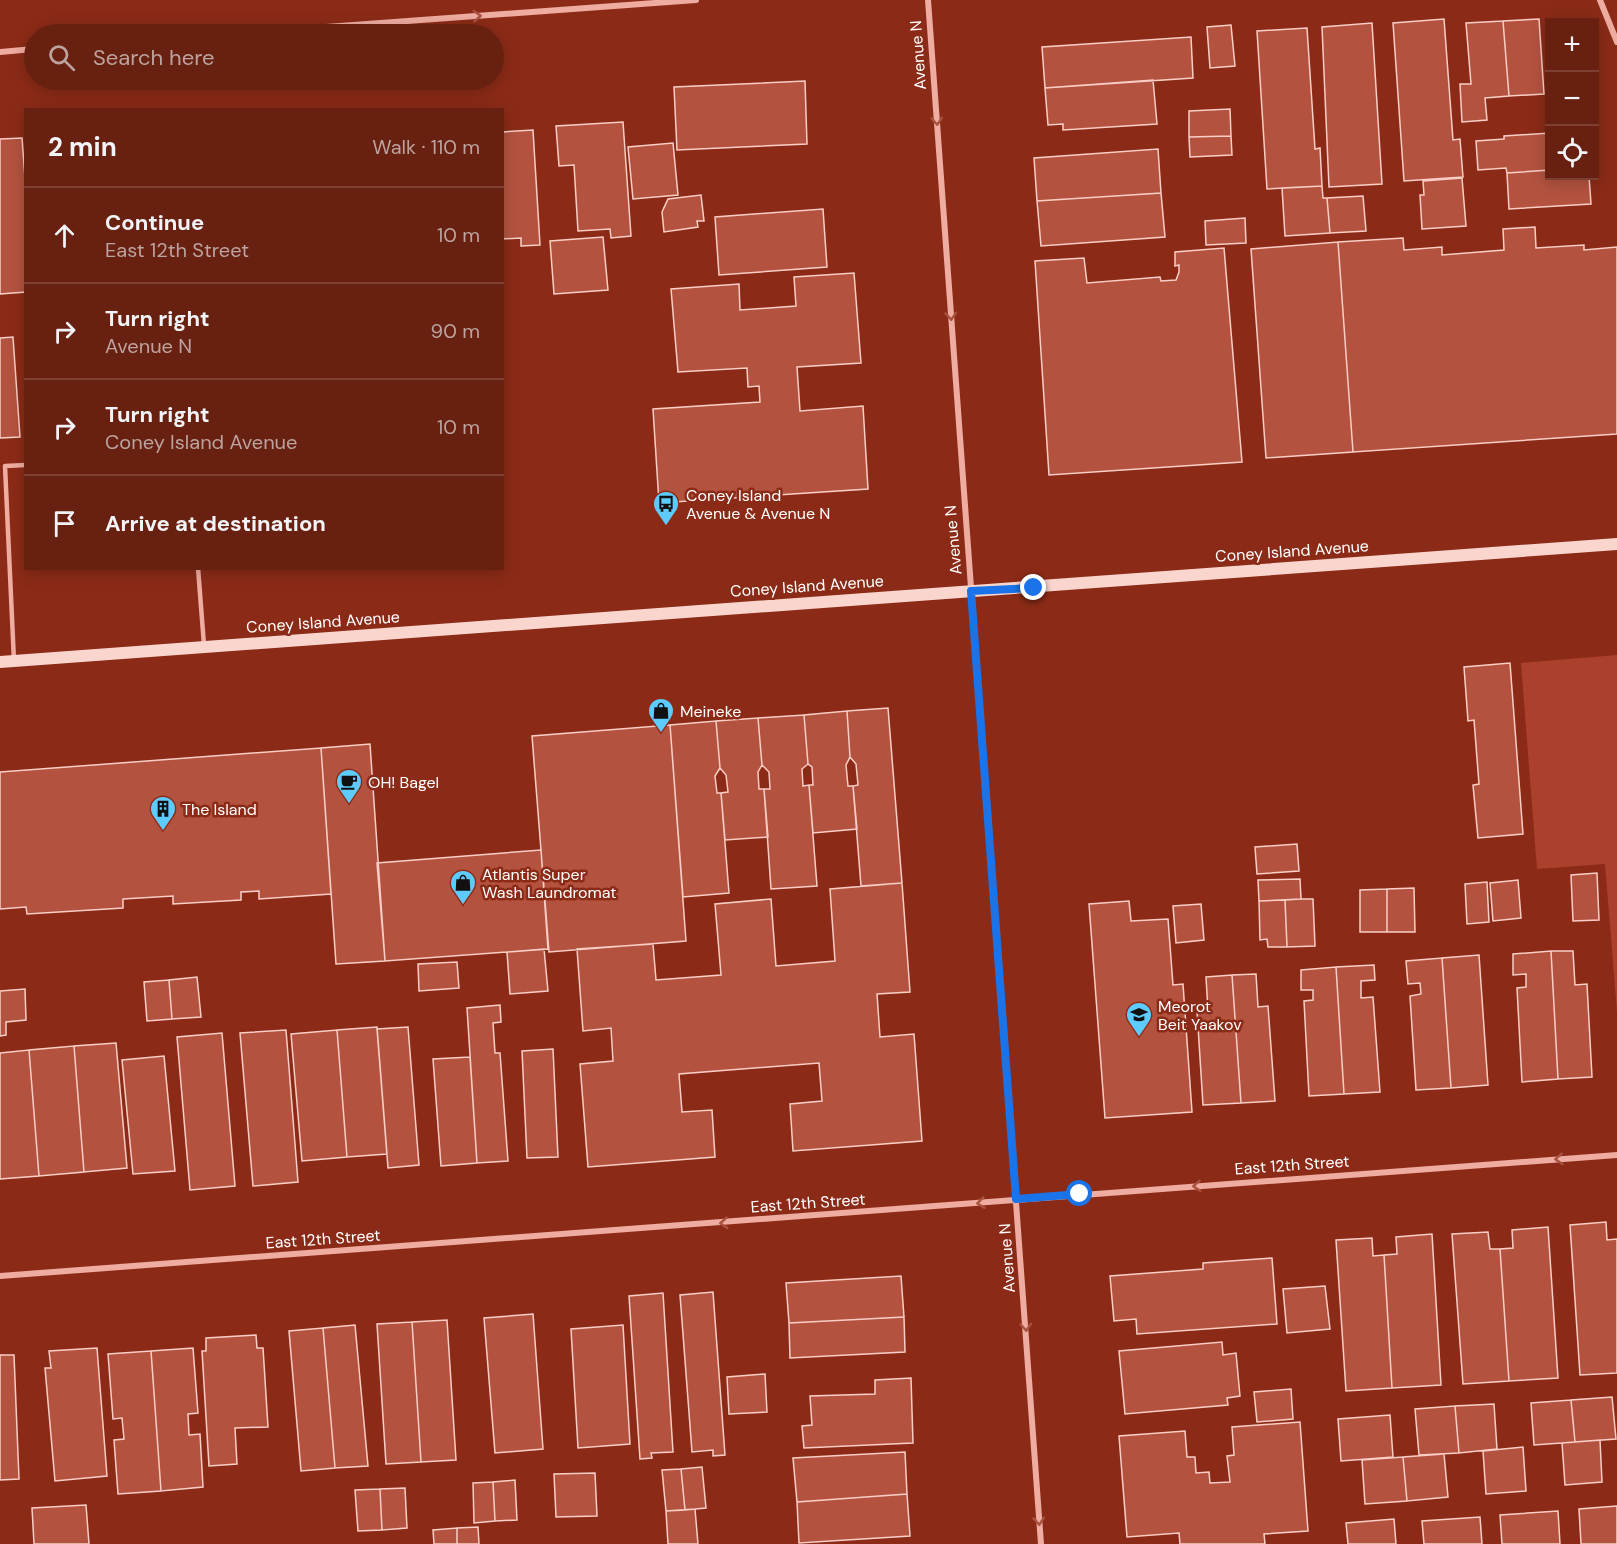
<!DOCTYPE html>
<meta charset="utf-8">
<style>
body{margin:0;font-family:"DM Sans",sans-serif;background:#6d281a;color:#f1f3f6}
.controls{position:absolute;right:18px;top:18px;display:grid;overflow:hidden;border-radius:0px;box-shadow:0 3px 15px #0003}
.controls button{width:54px;height:54px;display:grid;place-items:center;padding:0;border:0;border-bottom:2px solid #7b3e31;background:#682011;color:#f1f3f6;font:30px sans-serif}
.stop{position:absolute;width:18px;height:18px;margin:-14px;border:4px solid #1a73e8;border-radius:50%;background:#fff}
.stop.end{background:#1a73e8;border-color:#fff;box-shadow:0 2px 6px #0008}
.list{margin:0;padding:0;list-style:none}
h2{display:flex;justify-content:space-between;align-items:center;height:78px;margin:0;padding:0 24px;font-size:26px}
h2 small{font-size:20px;font-weight:400;color:#bda39f}
.list li{display:grid;grid-template-columns:39px 1fr auto;gap:18px;align-items:center;box-sizing:border-box;height:96px;padding:0 24px;border-top:2px solid #7b3e31}
.list b{display:block;font-size:22px;white-space:nowrap}
.list p{margin:0;font-size:20px;white-space:nowrap;color:#bda39f}
.list em{font-size:20px;font-style:normal;color:#bda39f}
.icon{flex:none;width:33px;height:33px;fill:none;stroke:currentColor;stroke-width:2;stroke-linecap:round;stroke-linejoin:round}
.map{position:relative;flex:none;width:1617px;height:1544px;overflow:hidden}
.search{position:absolute;background:#682011;box-shadow:0 3px 15px #0003;left:24px;top:24px;width:480px;height:66px;display:flex;align-items:center;gap:15px;box-sizing:border-box;padding:0 21px;border-radius:33px;color:#bda39f;font-size:22px}
.panel{position:absolute;background:#682011;box-shadow:0 3px 15px #0003;left:24px;top:108px;width:480px;height:462px;border-radius:0px}
.map>svg:first-child{display:block}
</style>
<div class="map">
<svg width="1617" height="1544" viewBox="0 0 1617 1544">
<rect width="100%" height="100%" fill="#8b2b17"/>
<path fill="#ab412c" d="M1617,655V1012L1605,864L1537,869L1521,663Z"/>
<path fill="#b3533f" stroke="#facec6" stroke-width="1.5" d="M1444,19L1453,140L1460,139L1463,177L1404,181L1393,23Z
M1539,19L1544,94L1509,96L1503,21Z
M1503,21L1509,96L1485,98L1487,120L1462,122L1460,84H1471L1466,23Z
M1372,23L1382,184L1329,187L1322,27Z
M1231,25L1235,66L1210,68L1207,27Z
M1307,28L1315,149L1320,148L1322,186L1267,189L1257,31Z
M1191,37L1193,78L1045,88L1042,47Z
M1153,80L1157,124L1063,130V124L1048,125L1045,88Z
M805,81L807,144L677,150L674,87Z
M1230,109L1231,136L1189,137V111Z
M623,122L631,236L611,238L610,229L578,231L574,165L559,166L556,126Z
M533,130L540,245L521,246V238L502,239V132Z
M1550,133V170L1507,173L1506,168L1478,170L1476,141L1504,139V136Z
M1231,136L1232,155L1190,157L1189,137Z
M22,138L26,191V292L0,294V139Z
M673,143L678,195L633,199L628,147Z
M1158,149L1161,193L1037,201L1034,158Z
M1550,170V176H1589L1591,204L1509,209L1507,173Z
M1462,178L1466,226L1422,229L1420,195H1424L1423,181Z
M1322,186L1323,198H1327L1330,233L1285,236L1282,188Z
M1161,193L1165,237L1041,246L1037,201Z
M701,195L704,221H697L698,227L664,232L662,212L668,199Z
M1363,196L1366,231L1330,233L1327,198Z
M823,209L827,267L719,275L715,217Z
M1245,218L1246,243L1206,245L1205,221Z
M1535,227L1536,248L1584,245V250L1617,247V434L1353,452L1338,242L1403,238L1404,250L1442,247V255L1504,250L1503,229Z
M603,237L608,290L554,294L550,241Z
M1338,242L1353,452L1266,458L1251,249Z
M1224,248L1242,462L1049,475L1035,261L1084,258L1087,283L1160,277L1161,281L1176,280L1179,272V265L1175,266V252Z
M854,273L861,363L797,367L800,411L863,406L868,489L659,503L653,409L760,402L759,386L748,387L747,368L678,372L671,289L739,284L740,310L796,306L794,277Z
M13,337L20,437L0,438V338Z
M1510,663L1523,834L1478,838L1473,785L1479,784L1474,720L1468,721L1464,667Z
M888,708L902,883L861,886L853,786L858,785L856,764L850,757L847,711Z
M847,711L850,757L846,765L848,786H853L857,829L813,833L809,785H813L812,767L808,764L804,715Z
M804,715L808,764L802,769L803,786L809,785L817,886L771,889L764,789H770L769,772L762,765L758,718Z
M758,718L762,765L758,772L759,789H764L768,837L725,840L721,793L728,792L726,775L720,768L716,721Z
M716,721L720,768L715,776L717,793H721L729,893L683,897L670,725Z
M670,725L686,941L549,952L532,736Z
M370,744L385,961L336,964L321,748Z
M321,748L331,894L259,899V891L241,892V900L173,904V896L123,899V908L27,914L26,907L0,909V772Z
M1297,844L1299,871L1257,874L1255,847Z
M541,850L548,949L385,961L377,863Z
M1597,873L1599,920L1573,921L1571,875Z
M1300,879L1301,899L1259,901L1258,880Z
M1518,880L1521,918L1493,921L1490,883Z
M1487,882L1489,922L1467,924L1465,884Z
M902,883L910,992L877,994L880,1037L914,1034L922,1141L793,1151L790,1104L822,1101L819,1063L679,1074L682,1112L712,1110L715,1157L588,1167L580,1064L613,1061L611,1028L583,1031L577,949L653,944L656,980L721,975L715,904L771,899L776,966L835,961L830,889Z
M1414,888L1415,932H1387V889Z
M1387,889V932H1360V890Z
M1301,899H1313L1315,946L1287,947L1285,900Z
M1285,900L1287,947H1268L1267,939L1260,940L1259,901Z
M1129,901L1131,921L1168,919L1173,985L1183,984L1192,1112L1105,1118L1089,904Z
M1201,904L1204,940L1176,943L1173,906Z
M544,949L548,991L510,994L507,952Z
M1551,951H1573L1575,985L1587,984L1592,1077L1558,1079Z
M1551,951L1558,1079L1522,1082L1517,988L1526,987V974L1513,975V954Z
M1479,955L1488,1085L1451,1088L1442,958Z
M1442,958L1451,1088L1416,1090L1410,996L1421,994L1420,983L1408,984L1406,961Z
M457,962L459,988L419,991L418,964Z
M1374,965L1375,980L1361,981V998L1373,997L1380,1092L1344,1094L1336,967Z
M1336,967L1344,1094L1309,1096L1304,1001L1313,1000V990H1301V970Z
M1256,974L1258,1007L1268,1006L1275,1101L1241,1103L1232,975Z
M1232,975L1241,1103L1203,1105L1197,1011H1208L1206,977Z
M197,977L201,1017L172,1019L169,980Z
M169,980L172,1019L147,1021L144,982Z
M25,989L26,1020L6,1022V1035L0,1036V991Z
M500,1005L501,1022L493,1023L495,1053H500L508,1161L477,1163L467,1008Z
M377,1027L387,1154L347,1157L337,1030Z
M408,1027L419,1165L388,1168L377,1029Z
M286,1030L298,1182L253,1186L240,1033Z
M337,1030L347,1157L302,1161L291,1034Z
M222,1033L235,1186L190,1190L177,1037Z
M116,1043L127,1168L84,1172L74,1046Z
M74,1046L84,1172L39,1176L29,1050Z
M553,1049L558,1157L527,1158L522,1051Z
M29,1050L39,1176L0,1179V1053Z
M164,1056L175,1171L133,1174L122,1060Z
M470,1057L477,1163L441,1166L433,1059Z
M1606,1222L1607,1240L1617,1239V1373L1580,1375L1570,1225Z
M1548,1227L1558,1378L1509,1381L1500,1249L1513,1248L1512,1230Z
M1488,1232L1490,1249H1500L1509,1381L1463,1384L1452,1234Z
M1432,1234L1441,1385L1392,1388L1384,1255L1397,1254L1396,1237Z
M1372,1238L1373,1256L1384,1255L1392,1388L1346,1391L1336,1240Z
M1272,1258L1277,1324L1137,1334L1136,1319L1114,1321L1110,1276L1203,1269V1263Z
M901,1276L904,1317L789,1323L786,1283Z
M1325,1286L1330,1329L1287,1333L1283,1289Z
M713,1292L725,1455L713,1456V1450L692,1452L680,1295Z
M663,1293L673,1452L651,1453L652,1458L640,1459L629,1296Z
M533,1314L543,1449L495,1453L484,1318Z
M904,1317L905,1352L790,1358L789,1323Z
M447,1320L456,1460L421,1462L412,1322Z
M412,1322L421,1462L386,1464L377,1324Z
M355,1325L368,1466L335,1468L323,1328Z
M623,1325L630,1444L578,1448L571,1329Z
M323,1328L335,1468L301,1471L289,1331Z
M256,1335L257,1348H263L268,1427L235,1428L237,1464L209,1466L202,1351H206V1338Z
M1222,1342L1223,1355L1236,1353L1240,1396L1227,1398L1228,1405L1125,1414L1119,1351Z
M97,1348L107,1476L55,1481L45,1368H51L49,1351Z
M193,1348L198,1413L188,1414L189,1435L200,1434L203,1487L161,1491L151,1351Z
M151,1351L161,1491L118,1494L114,1440L124,1439L122,1418L113,1419L108,1354Z
M0,1355H14L19,1479L0,1480Z
M765,1374L767,1412L729,1414L727,1377Z
M911,1378L913,1443L804,1448L802,1426L812,1425L810,1396L875,1394V1380Z
M1291,1389L1293,1419L1257,1422L1254,1392Z
M1612,1397L1616,1439L1575,1442L1571,1400Z
M1571,1400L1575,1442L1534,1445L1531,1403Z
M1494,1404L1497,1449L1459,1453L1455,1406Z
M1455,1406L1459,1453L1419,1455L1415,1409Z
M1390,1415L1393,1457L1341,1461L1338,1419Z
M1300,1422L1308,1531L1264,1534L1265,1544H1180L1179,1533L1127,1537L1119,1436L1185,1431L1187,1457H1195L1196,1473L1209,1472L1210,1483L1230,1482L1227,1456L1234,1455L1232,1427Z
M1600,1440L1602,1482L1565,1485L1562,1443Z
M1523,1447L1526,1491L1486,1494L1483,1451Z
M905,1452L907,1494L797,1502L793,1458Z
M1444,1454L1448,1497L1407,1501L1403,1457Z
M1403,1457L1407,1501L1365,1504L1362,1460Z
M702,1467L706,1508L685,1510L681,1469Z
M681,1469L685,1510L666,1511L662,1470Z
M595,1473L597,1516L556,1517L554,1474Z
M515,1480L517,1520L495,1521L493,1482Z
M493,1482L495,1521L474,1523L473,1483Z
M405,1488L407,1528L382,1530L380,1489Z
M380,1489L382,1530L358,1531L355,1490Z
M907,1494L910,1536L799,1543L797,1502Z
M86,1505L89,1544H34L32,1508Z
M1617,1506V1544H1581L1579,1509Z
M695,1509L698,1544H668L666,1511Z
M1558,1511L1560,1544H1502L1500,1515Z
M1480,1517L1482,1544H1424L1422,1521Z
M1394,1519L1396,1544H1348L1346,1523Z
M478,1527L479,1544H457V1528Z
M457,1528V1544H434L433,1530Z"/>
<g fill="none" stroke-linecap="round" stroke-linejoin="round">
<path stroke="#efaca0" stroke-width="4.5" d="M198,568L204,645
M14,661L5,466L26,465"/>
<path stroke="#efaca0" stroke-width="6" d="M928,0L1041,1544
M1600,0L1617,42
M231,34L696,0
M0,52L34,49
M0,1276L1617,1155"/>
<path stroke="#fad5cd" stroke-width="12" d="M0,662L1617,544"/>
</g>
<defs><path id="oneway-chevron" d="M-2-3.5L2.5 0L-2 3.5" fill="none" stroke-width="1.6" stroke-linecap="round" stroke-linejoin="round" transform="scale(1.5)"/></defs>
<g stroke="#a95240">
<use href="#oneway-chevron" transform="translate(477 16) rotate(-4)"/>
<use href="#oneway-chevron" transform="translate(937 121) rotate(86)"/>
<use href="#oneway-chevron" transform="translate(951 316) rotate(86)"/>
<use href="#oneway-chevron" transform="translate(1559 1159) rotate(176)"/>
<use href="#oneway-chevron" transform="translate(1197 1186) rotate(176)"/>
<use href="#oneway-chevron" transform="translate(981 1203) rotate(173)"/>
<use href="#oneway-chevron" transform="translate(724 1223) rotate(176)"/>
<use href="#oneway-chevron" transform="translate(1026 1327) rotate(86)"/>
<use href="#oneway-chevron" transform="translate(1039 1521) rotate(86)"/>
</g>
<g fill="none" stroke-linecap="round" stroke-linejoin="round">
<path stroke="#1a73e8" stroke-width="8" d="M1034,588L971,591L1016,1199L1080,1194"/>
</g>
<defs>
<symbol id="bus-pin" viewBox="-11 -11 22 30"><path d="M0 17L-7.5 6A9.5 9.5 0 1 1 7.5 6Z" fill="#5ecbff" stroke="#8b2b17"/><path d="M-5-6H5V4H4V6H2V4H-2V6H-4V4H-5ZM-3.5-4V0h7V-4ZM-3.5 1.2v1.5H-2V1.2ZM2 1.2v1.5H3.5V1.2Z" fill="#111"/></symbol>
<symbol id="shop-pin" viewBox="-11 -11 22 30"><path d="M0 17L-7.5 6A9.5 9.5 0 1 1 7.5 6Z" fill="#5ecbff" stroke="#8b2b17"/><path d="M-5-2.5h2.3a2.7 3.5 0 0 1 5.4 0H5L5.5 6h-11ZM-1.5-2.5h3a1.5 2.3 0 0 0-3 0Z" fill="#111"/></symbol>
<symbol id="cafe-pin" viewBox="-11 -11 22 30"><path d="M0 17L-7.5 6A9.5 9.5 0 1 1 7.5 6Z" fill="#5ecbff" stroke="#8b2b17"/><path d="M-5.5-4.5H6V0H3Q3 3.5 0 3.5H-2.5Q-5.5 3.5-5.5 0ZM3-3.2v2h1.7v-2ZM-6 4.5H4V6H-6Z" fill="#111"/></symbol>
<symbol id="building-pin" viewBox="-11 -11 22 30"><path d="M0 17L-7.5 6A9.5 9.5 0 1 1 7.5 6Z" fill="#5ecbff" stroke="#8b2b17"/><path d="M-4-6H4V6H1V3H-1V6H-4ZM-2.5-4.3h1.7v1.8h-1.7ZM.8-4.3h1.7v1.8H.8ZM-2.5-1h1.7V.8h-1.7ZM.8-1h1.7V.8H.8Z" fill="#111"/></symbol>
<symbol id="school-pin" viewBox="-11 -11 22 30"><path d="M0 17L-7.5 6A9.5 9.5 0 1 1 7.5 6Z" fill="#5ecbff" stroke="#8b2b17"/><path d="M0-5L7-2L0 1L-7-2ZM-4 1L0 2.5L4 1V4Q0 6-4 4Z" fill="#111"/></symbol>
</defs>
<g fill-rule="evenodd">
<use href="#bus-pin" x="651" y="489" width="30" height="40"/>
<use href="#shop-pin" x="646" y="696" width="30" height="40"/>
<use href="#cafe-pin" x="334" y="767" width="30" height="40"/>
<use href="#building-pin" x="148" y="794" width="30" height="40"/>
<use href="#shop-pin" x="448" y="868" width="30" height="40"/>
<use href="#school-pin" x="1124" y="1000" width="30" height="40"/>
</g>
<g text-anchor="middle" dominant-baseline="central" stroke-width="5" stroke-linejoin="round" paint-order="stroke">
<g font-size="16" fill="#fff" stroke="#8b2b17">
<text transform="translate(918 55) rotate(-94)">Avenue N</text>
<text transform="translate(953 540) rotate(-95)">Avenue N</text>
<text transform="translate(1292 551) rotate(-4)">Coney Island Avenue</text>
<text transform="translate(807 586) rotate(-4)">Coney Island Avenue</text>
<text transform="translate(323 622) rotate(-4)">Coney Island Avenue</text>
<text transform="translate(1292 1165) rotate(-4)">East 12th Street</text>
<text transform="translate(808 1203) rotate(-4)">East 12th Street</text>
<text transform="translate(323 1239) rotate(-4)">East 12th Street</text>
<text transform="translate(1007 1258) rotate(-94)">Avenue N</text>
</g>
<g font-size="16" fill="#fff" stroke="#8b2b17" text-anchor="start">
<text x="686" y="495">Coney Island<tspan x="686" dy="18">Avenue &amp; Avenue N</tspan></text>
<text x="680" y="711">Meineke</text>
<text x="368" y="782">OH! Bagel</text>
<text x="182" y="809">The Island</text>
<text x="482" y="874">Atlantis Super<tspan x="482" dy="18">Wash Laundromat</tspan></text>
<text x="1158" y="1006">Meorot<tspan x="1158" dy="18">Beit Yaakov</tspan></text>
</g>
</g>
</svg>
<div class="controls">
<button>+</button>
<button>−</button>
<button><svg class="icon" aria-label="locate" viewBox="0 0 24 24"><circle cx="12" cy="12" r="6"/><path d="M12 2v4M12 18v4M2 12h4M18 12h4"/></svg></button>
</div>
<div class="stop" style="left:1080px;top:1194px"></div>
<div class="stop end" style="left:1034px;top:588px"></div>
<div class="search"><svg class="icon" aria-label="search" viewBox="0 0 24 24"><circle cx="10" cy="10" r="6"/><path d="M15 15l6 6"/></svg>Search here</div>
<section class="panel">
<h2>2 min<small>Walk · 110 m</small></h2>
<ul class="list">
<li><svg class="icon" aria-label="ahead" viewBox="0 0 24 24"><path d="M12 20V5M6 11l6-6 6 6"/></svg><div><b>Continue</b><p>East 12th Street</p></div><em>10 m</em></li>
<li><svg class="icon" aria-label="right" viewBox="0 0 24 24"><path d="M7 20v-9h11M14 6l5 5-5 5"/></svg><div><b>Turn right</b><p>Avenue N</p></div><em>90 m</em></li>
<li><svg class="icon" aria-label="right" viewBox="0 0 24 24"><path d="M7 20v-9h11M14 6l5 5-5 5"/></svg><div><b>Turn right</b><p>Coney Island Avenue</p></div><em>10 m</em></li>
<li><svg class="icon" aria-label="arrive" viewBox="0 0 24 24"><path d="M6 21V4h12l-3 4 3 4H6"/></svg><div><b>Arrive at destination</b></div></li>
</ul>
</section>
</div>
